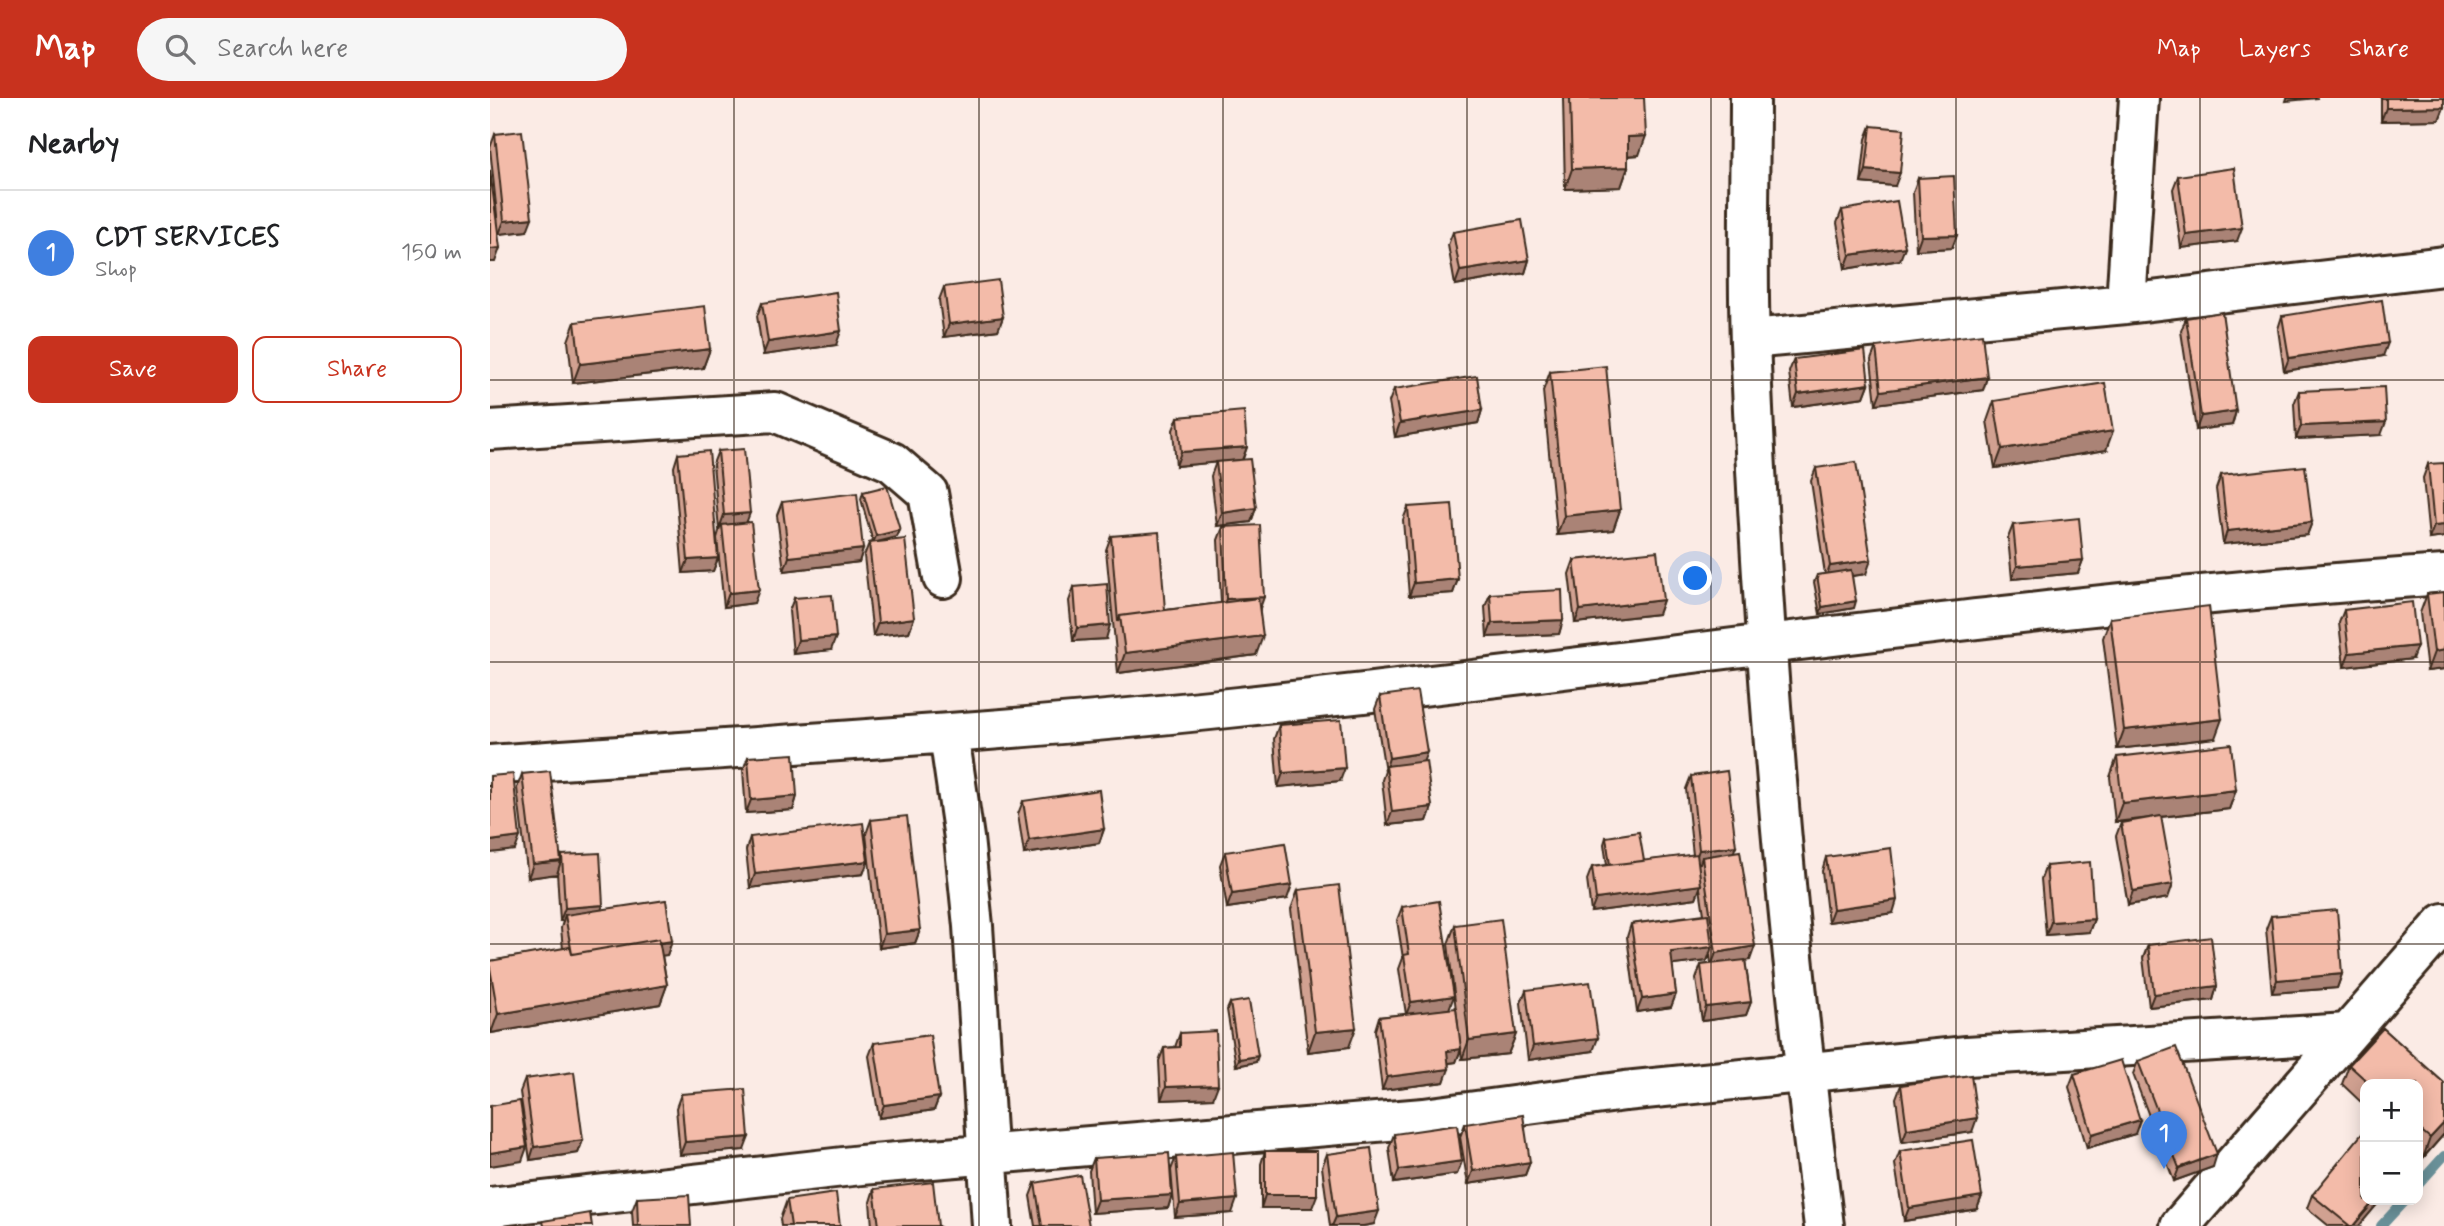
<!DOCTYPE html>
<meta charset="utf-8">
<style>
body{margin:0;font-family:Mynerve,sans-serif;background:#f6f6f6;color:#202124}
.controls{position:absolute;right:21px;bottom:21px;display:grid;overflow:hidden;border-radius:14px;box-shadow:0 4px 18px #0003}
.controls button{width:63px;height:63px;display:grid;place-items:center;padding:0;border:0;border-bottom:2px solid #e0e0e0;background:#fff;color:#202124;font:35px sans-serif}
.you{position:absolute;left:1206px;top:481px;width:24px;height:24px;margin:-18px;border:5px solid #fff;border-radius:50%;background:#1a73e8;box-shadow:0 0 0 10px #1a73e833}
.badge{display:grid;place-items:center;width:46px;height:46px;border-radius:50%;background:#c8321e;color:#fff;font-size:23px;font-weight:700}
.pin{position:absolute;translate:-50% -58px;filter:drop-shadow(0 2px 4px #0008)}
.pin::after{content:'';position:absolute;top:37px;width:24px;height:21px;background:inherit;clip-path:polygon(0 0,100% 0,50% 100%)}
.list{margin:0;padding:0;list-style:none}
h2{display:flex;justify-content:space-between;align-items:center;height:91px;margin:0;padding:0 28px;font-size:30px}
h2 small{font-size:23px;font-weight:400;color:#757577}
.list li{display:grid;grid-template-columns:46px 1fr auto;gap:21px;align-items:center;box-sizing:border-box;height:126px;padding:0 28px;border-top:2px solid #e0e0e0}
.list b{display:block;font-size:26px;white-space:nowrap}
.list p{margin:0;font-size:23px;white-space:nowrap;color:#757577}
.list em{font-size:23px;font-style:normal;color:#757577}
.actions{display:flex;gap:14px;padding:21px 28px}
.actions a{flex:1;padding:16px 0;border:2px solid #c8321e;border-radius:14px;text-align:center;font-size:24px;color:#c8321e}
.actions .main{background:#c8321e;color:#fff}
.icon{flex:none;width:38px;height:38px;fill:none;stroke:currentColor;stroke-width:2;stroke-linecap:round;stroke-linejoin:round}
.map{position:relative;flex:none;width:1954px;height:1128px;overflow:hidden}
header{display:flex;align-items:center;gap:42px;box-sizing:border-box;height:98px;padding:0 35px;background:#c8321e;color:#fff}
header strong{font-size:33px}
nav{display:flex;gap:38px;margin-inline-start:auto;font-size:24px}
.search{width:490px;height:63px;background:#f6f6f6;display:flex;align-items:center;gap:18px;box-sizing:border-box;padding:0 24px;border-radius:38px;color:#757577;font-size:26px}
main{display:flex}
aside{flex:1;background:#fff}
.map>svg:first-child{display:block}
</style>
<header>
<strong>Map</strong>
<div class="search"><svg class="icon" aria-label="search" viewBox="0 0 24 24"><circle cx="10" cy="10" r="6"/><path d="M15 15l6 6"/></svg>Search here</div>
<nav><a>Map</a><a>Layers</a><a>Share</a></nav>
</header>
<main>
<aside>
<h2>Nearby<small></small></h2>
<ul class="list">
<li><span class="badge" style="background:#3f7fe0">1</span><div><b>CDT SERVICES</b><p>Shop</p></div><em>150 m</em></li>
</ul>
<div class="actions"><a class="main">Save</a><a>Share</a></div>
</aside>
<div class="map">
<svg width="1954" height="1128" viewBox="0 0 1954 1128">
<rect width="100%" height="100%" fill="#fbebe5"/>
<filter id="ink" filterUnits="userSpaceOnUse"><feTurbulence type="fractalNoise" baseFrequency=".0143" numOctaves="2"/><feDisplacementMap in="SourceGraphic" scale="14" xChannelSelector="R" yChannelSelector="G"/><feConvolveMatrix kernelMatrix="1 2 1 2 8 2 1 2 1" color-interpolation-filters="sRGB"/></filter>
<g filter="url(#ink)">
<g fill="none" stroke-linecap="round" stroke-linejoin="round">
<path stroke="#6a9199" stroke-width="10" d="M1928,1087L1954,1058
M1891,1128L1915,1102"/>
<defs>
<path id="street" d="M1260,0C1260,81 1257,163 1260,244C1272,540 1296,835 1334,1128
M1636,206L1649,0
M1260,241L1636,206L1954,168
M0,332L285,314L402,364L438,395L453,480
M459,637L474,740L483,828L502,1128
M0,667C249,649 499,636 748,609C1150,566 1550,504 1954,477
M0,1109L371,1067L934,1020L1135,993L1477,958L1858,935
M1690,1128L1954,825"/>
</defs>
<use href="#street" stroke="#3b2a1e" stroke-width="44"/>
<use href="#street" stroke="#fff" stroke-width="38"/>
</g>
<path fill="#d1a191" stroke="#3b2a1e" stroke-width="2" d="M1073,0H1154L1149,57L1138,58V69L1131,89L1075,91Z
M1891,0H1954V9L1949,22L1891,23Z
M1381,28L1405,88L1371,85L1376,41Z
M5,36L37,133L9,136L0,50Z
M1688,78L1747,143L1691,150L1683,91Z
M1428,80L1467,137L1462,150L1426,152L1423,94Z
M1352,112L1410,162L1355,171L1347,125Z
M963,134L1039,162L1035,175L965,187L958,147Z
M454,189L513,219L508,232L454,239L449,202Z
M272,205L346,247L273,257L267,218Z
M1792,218L1893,258L1794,273L1788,231Z
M1696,220L1746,313L1742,327L1706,332L1691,233Z
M85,224L220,251L213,270L83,285L78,243Z
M1386,249L1497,279L1493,292L1386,306L1381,262Z
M1304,261L1379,286L1374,299L1303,309L1299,274Z
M1060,274L1130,412L1123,432L1067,437L1053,293Z
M904,291L992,312L988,325L905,339L899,304Z
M1809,293L1891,337L1806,341L1804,306Z
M1504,303L1616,352L1505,370L1497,323Z
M688,319L757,349L753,361L766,410L761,424L727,428L721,378L726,364L686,368L683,332Z
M228,353L257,424L264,505L234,509L227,440L230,430L229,431L223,366Z
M188,356L228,460L223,473L193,475L184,369Z
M1938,366L1954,439L1939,441L1933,380Z
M1326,370L1376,476L1362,478L1364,510L1330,516L1324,484L1327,477L1335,476L1321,383Z
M1731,377L1822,424L1817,437L1733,446L1726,391Z
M373,394L410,432L407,439L390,443L424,520L419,534L383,538L374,458L379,445L383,444L371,401Z
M292,404L373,451L369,464L294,473L287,417Z
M918,409L968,481L963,495L919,498L913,422Z
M1523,427L1593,462L1588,475L1522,481L1518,440Z
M733,429L770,511L766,557L628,575L616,452L621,438L675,512L731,505L728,442Z
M1084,462L1173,502L1168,516L1085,525L1079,476Z
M584,489L616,541L583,543L579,503Z
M1954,494V571L1937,573L1930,515L1937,496Z
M1000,496L1073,522L1069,536L997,539L995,509Z
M304,500L341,552L303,556L299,513Z
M1854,512L1922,561L1854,569L1849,525Z
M1620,520L1725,640L1627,651L1613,540Z
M890,598L933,664L942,709L937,723L897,727L892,682L895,673L885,611Z
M789,627L850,683L788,689L784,641Z
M258,659L307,698L303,712L256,715L253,672Z
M1627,659L1746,692L1739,711L1671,719L1678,800L1638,807L1626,738L1631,725L1650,722L1625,724L1620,679Z
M32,676L71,760L72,757L113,807L112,812L182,843L177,857H172L177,887L170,906L1,935L0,929V863L73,851L71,830L73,823H70L67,774V776L38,780L27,690Z
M1201,678L1244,754L1260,862H1255L1261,904L1256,917L1212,923L1206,881L1211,867L1221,866L1220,856L1217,863L1182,867L1186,896L1181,909L1147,914L1137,839L1141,826L1214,816L1210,790L1206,800L1101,814L1097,782L1102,769L1117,767L1114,746L1116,739L1154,763L1203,757L1196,691Z
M533,703L614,731L609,745L534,756L528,716Z
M381,722L430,832L425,845L389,850L376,736Z
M260,739L378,763L373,776L260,790L256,752Z
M735,754L797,801L737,810L730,767Z
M1336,759L1403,815L1338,824L1332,773Z
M1556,768L1604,821L1599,834L1556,837L1551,781Z
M808,792L859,949L818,954L801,811Z
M912,809L959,910L971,951L966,964L959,965L954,984L892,992L885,932L889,919L916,916L909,871L913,860L907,822Z
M1781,818L1852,876L1847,890L1782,895L1776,831Z
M965,827L1026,936L1018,956L972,961L958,846Z
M1658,847L1727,888L1723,902L1659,909L1653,860Z
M1036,892L1103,953L1038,962L1031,905Z
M740,905L766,964L746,968L737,912Z
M1893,930L1954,985V1036L1933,1060L1928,1055V986H1875V1008L1852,986L1859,967Z
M690,935L723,1000L671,1002L669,963L674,950L685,949Z
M384,945L449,999L444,1012L389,1020L379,958Z
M1648,963L1723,1069L1684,1083L1643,976Z
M1584,976L1645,1036L1597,1050L1579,989Z
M35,981L93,1042L88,1055L40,1062L30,994Z
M1411,987L1482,1034L1412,1044L1406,1000Z
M191,996L254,1052L190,1057L186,1010Z
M975,1026L1040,1064L1035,1077L978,1086L970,1039Z
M904,1036L972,1063L967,1076L904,1085L899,1050Z
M775,1053L822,1110H771V1066Z
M1410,1053L1492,1098L1487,1111L1414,1123L1405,1066Z
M837,1056L884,1126L873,1128H840L832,1069Z
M686,1059L742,1115L685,1119L681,1072Z
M604,1060L682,1097L678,1110L602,1115L599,1073Z
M545,1085L599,1128H545L540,1098Z
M384,1091L448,1128H382L380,1104Z
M1822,1097L1869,1128H1839L1817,1110Z
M147,1100L201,1128H143L142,1113Z
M297,1102L350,1128H291L290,1121Z"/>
<path fill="#aa8376" stroke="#3b2a1e" stroke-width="2" d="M1797,0H1828L1796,3Z
M1954,9L1949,22L1891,23L1896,10Z
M1156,38L1149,57L1130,58L1138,39Z
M1138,69L1131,89L1075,91L1082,71Z
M1376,72L1410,75L1405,88L1371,85Z
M42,120L37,133L9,136L14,123Z
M1752,130L1747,143L1691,150L1696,137Z
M1467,137L1462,150L1426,152L1431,138Z
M1415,149L1410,162L1355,171L1360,157Z
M10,150L5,164H0V151Z
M1039,162L1035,175L965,187L970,173Z
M513,219L508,232L454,239L459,226Z
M351,233L346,247L273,257L278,244Z
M1898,245L1893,258L1794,273L1799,260Z
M220,251L213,270L83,285L90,266Z
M1497,279L1493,292L1386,306L1391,293Z
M1379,286L1374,299L1303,309L1308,296Z
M992,312L988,325L905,339L910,325Z
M1746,313L1742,327L1706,332L1711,318Z
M1896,324L1891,337L1806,341L1811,328Z
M1623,333L1616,352L1505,370L1512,351Z
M757,349L752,362L686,368L691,354Z
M766,410L761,424L727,428L732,415Z
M1130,412L1123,432L1067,437L1074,418Z
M260,415L255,428L232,427L230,430L229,431L234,417Z
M1822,424L1817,437L1733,446L1737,433Z
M1954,427V439L1939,441L1944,428Z
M410,432L407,439L383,445L386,438Z
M373,451L369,464L294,473L299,459Z
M228,460L223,473L193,475L198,462Z
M1381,462L1376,476L1335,482L1340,468Z
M1593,462L1588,475L1522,481L1527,468Z
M968,481L963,495L919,498L924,485Z
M269,492L264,505L234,509L239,495Z
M774,499L769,513L731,514L736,501Z
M1173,502L1168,516L1085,525L1090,512Z
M1366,503L1364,510L1330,516L1332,509Z
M424,520L419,534L383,538L388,525Z
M1073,522L1069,536L997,539L1002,525Z
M620,527L616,541L583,543L587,530Z
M773,538L766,557L628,575L635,555Z
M346,539L341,552L303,556L308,542Z
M1927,548L1922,561L1854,569L1859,555Z
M1954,552V571L1937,573L1944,554Z
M1732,621L1725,640L1627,651L1634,632Z
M937,654L932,667L896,668L895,673L899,660Z
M855,670L850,683L788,689L793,675Z
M1746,692L1739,711L1625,724L1632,705Z
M307,698L303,712L256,715L261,702Z
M942,709L937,723L897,727L902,714Z
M614,731L609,745L534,756L539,742Z
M30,739L25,752L0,755V743Z
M1246,748L1241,761L1212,759L1210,765L1204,766L1209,752Z
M71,763L67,776L38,780L43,766Z
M378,763L373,776L260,790L265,776Z
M1683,786L1678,800L1638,807L1643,793Z
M802,787L797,801L737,810L742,796Z
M1211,787L1206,800L1101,814L1106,801Z
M1407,802L1403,815L1338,824L1343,811Z
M113,807L108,821L75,817L73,823H70L75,810Z
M1604,821L1599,834L1556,837L1561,824Z
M430,832L425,845L389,850L394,836Z
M182,843L177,857L76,871L81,858Z
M1265,848L1260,862L1221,868L1226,855Z
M1222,849L1217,863L1176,868L1181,854Z
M1852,876L1847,890L1782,895L1787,882Z
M177,887L170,906L1,935L8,916Z
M1727,888L1723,902L1659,909L1664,896Z
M1186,896L1181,909L1147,914L1152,901Z
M964,898L959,911L916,917L921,904Z
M1261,904L1256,917L1212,923L1216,909Z
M866,930L859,949L818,954L825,934Z
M1026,936L1018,956L972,961L979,942Z
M1108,940L1103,953L1038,962L1043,948Z
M971,951L966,964L952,966L957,953Z
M768,958L766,964L746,968L749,961Z
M959,971L954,984L892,992L897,979Z
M728,987L723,1000L671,1002L676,989Z
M449,999L444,1012L389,1020L394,1007Z
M1487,1020L1482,1034L1412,1044L1417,1031Z
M1650,1022L1645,1036L1597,1050L1602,1036Z
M1954,1025V1036L1933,1060L1940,1040Z
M259,1039L254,1052L190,1057L195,1044Z
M93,1042L88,1055L40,1062L44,1049Z
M37,1049L32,1063L0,1068V1055Z
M1727,1056L1723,1069L1684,1083L1689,1070Z
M972,1063L967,1076L904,1085L909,1072Z
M1040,1064L1035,1077L978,1086L983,1073Z
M682,1097L678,1110L602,1115L607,1102Z
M775,1097H827L822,1110H771Z
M1492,1098L1487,1111L1414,1123L1419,1110Z
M747,1101L742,1115L685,1119L690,1106Z
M1885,1102H1891L1869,1128H1863Z
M889,1113L884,1126L873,1128H842L846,1119Z"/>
<path fill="#f3bba9" stroke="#3b2a1e" stroke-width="2" d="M1080,0H1154L1156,38L1138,39V69L1082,71Z
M1896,0H1954V9L1896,10Z
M1381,28L1414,31L1410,75L1376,72Z
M32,33L42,120L14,123L5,36Z
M1744,70L1752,130L1696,137L1688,78Z
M0,72L10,150L0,151Z
M1464,78L1467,137L1431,138L1428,80Z
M1407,103L1415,149L1360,157L1352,112Z
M1032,122L1039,162L970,173L963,134Z
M508,182L513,219L459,226L454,189Z
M346,194L351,233L278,244L272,205Z
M1892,202L1898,245L1799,260L1792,218Z
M215,208L220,251L90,266L85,224Z
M1732,214L1746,313L1711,318L1696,220Z
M1492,236L1497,279L1391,293L1386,249Z
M1375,252L1379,286L1308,296L1304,261Z
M1116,268L1130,412L1074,418L1060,274Z
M987,278L992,312L910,325L904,291Z
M1615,285L1623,333L1512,351L1504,303Z
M1894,289L1896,324L1811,328L1809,293Z
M754,313L757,349L691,354L688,319Z
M254,351L260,415L234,417L228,353Z
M219,353L228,460L198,462L188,356Z
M760,361L766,410L732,415L726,364Z
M1366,364L1381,462L1340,468L1326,370Z
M1954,365V427L1944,428L1938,366Z
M1815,368L1822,424L1737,433L1731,377Z
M397,388L410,432L386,438L373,394Z
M367,395L373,451L299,459L292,404Z
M962,406L968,481L924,485L918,409Z
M1589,420L1593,462L1527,468L1523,427Z
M261,424L269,492L239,495L232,427Z
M770,427L774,499L736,501L733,429Z
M669,434L675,512L630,518L628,524L621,438Z
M415,441L424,520L388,525L379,445Z
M1167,453L1173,502L1090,512L1084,462Z
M1361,472L1366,503L1332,509L1327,477Z
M617,486L620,527L587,530L584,489Z
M1072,492L1073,522L1002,525L1000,496Z
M1954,494V552L1944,554L1937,496Z
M342,497L346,539L308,542L304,500Z
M768,500L773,538L635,555L630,518Z
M1922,504L1927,548L1859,555L1854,512Z
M1719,508L1732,621L1634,632L1620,520Z
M927,593L937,654L899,660L890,598Z
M851,622L855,670L793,675L789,627Z
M1741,646L1746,692L1632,705L1627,659Z
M304,656L307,698L261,702L258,659Z
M936,663L942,709L902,714L896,668Z
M60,673L71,763L43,766L32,676Z
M1237,673L1246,748L1209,752L1201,678Z
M23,676L30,739L0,743V678Z
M609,692L614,731L539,742L533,703Z
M417,718L430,832L394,836L381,722Z
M1671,718L1683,786L1643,793L1631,725Z
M373,725L378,763L265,776L260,739Z
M1149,734L1154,763L1120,767L1116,739Z
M795,745L802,787L742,796L735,754Z
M1401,750L1407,802L1343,811L1336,759Z
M1250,753L1265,848L1226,855L1212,759Z
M110,755L113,807L75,810L72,757Z
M1207,756L1211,787L1106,801L1102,769Z
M1600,764L1604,821L1561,824L1556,768Z
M849,787L866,930L825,934L808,792Z
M176,802L182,843L169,845V841L82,856L75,817Z
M949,803L964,898L921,904L914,857L919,856L912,809Z
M1847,812L1852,876L1787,882L1781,818Z
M1218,816L1222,849L1181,854L1186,896L1152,901L1141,826Z
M1011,821L1026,936L979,942L965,827Z
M1721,839L1727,888L1664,896L1658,847Z
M169,841L177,887L8,916L0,870V863L80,849L82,856Z
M1255,862L1261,904L1216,909L1211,867Z
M1100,884L1108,940L1043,948L1036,892Z
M759,902L768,958L749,961L740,905Z
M966,910L971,951L957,953L959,971L897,979L889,919Z
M1893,930L1954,985V1025L1940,1040L1928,1030V986H1880L1859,967Z
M726,933L728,987L676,989L674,950L690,949V935Z
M440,937L449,999L394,1007L384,945Z
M1686,949L1727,1056L1689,1070L1648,963Z
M1631,962L1650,1022L1602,1036L1584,976Z
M84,974L93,1042L44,1049L35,981Z
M1481,977L1487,1020L1417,1031L1411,987Z
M255,991L259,1039L195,1044L191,996Z
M30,1003L37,1049L0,1055V1008Z
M1033,1017L1040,1064L983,1073L975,1026Z
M967,1027L972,1063L909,1072L904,1036Z
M1875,1032V1102H1885L1863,1128H1860L1822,1097Z
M1483,1042L1492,1098L1419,1110L1410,1053Z
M881,1050L889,1113L846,1119L837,1056Z
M775,1053H827V1097H775Z
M743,1054L747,1101L690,1106L686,1059Z
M679,1055L682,1097L607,1102L604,1060Z
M590,1077L599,1128H552L545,1085Z
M443,1084L448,1128H389L384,1091Z
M346,1095L350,1128H301L297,1102Z
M199,1097L201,1128H148L147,1100Z
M100,1115L102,1128H54L53,1123Z"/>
</g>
<path fill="none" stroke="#3b2a1e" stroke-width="2" stroke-opacity="0.55" d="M244,0V1128M489,0V1128M733,0V1128M977,0V1128M1221,0V1128M1466,0V1128M1710,0V1128M0,282H1954M0,564H1954M0,846H1954"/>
</svg>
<div class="controls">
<button>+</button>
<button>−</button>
</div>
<div class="you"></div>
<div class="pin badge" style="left:1674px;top:1071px;background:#3f7fe0">1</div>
</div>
</main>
